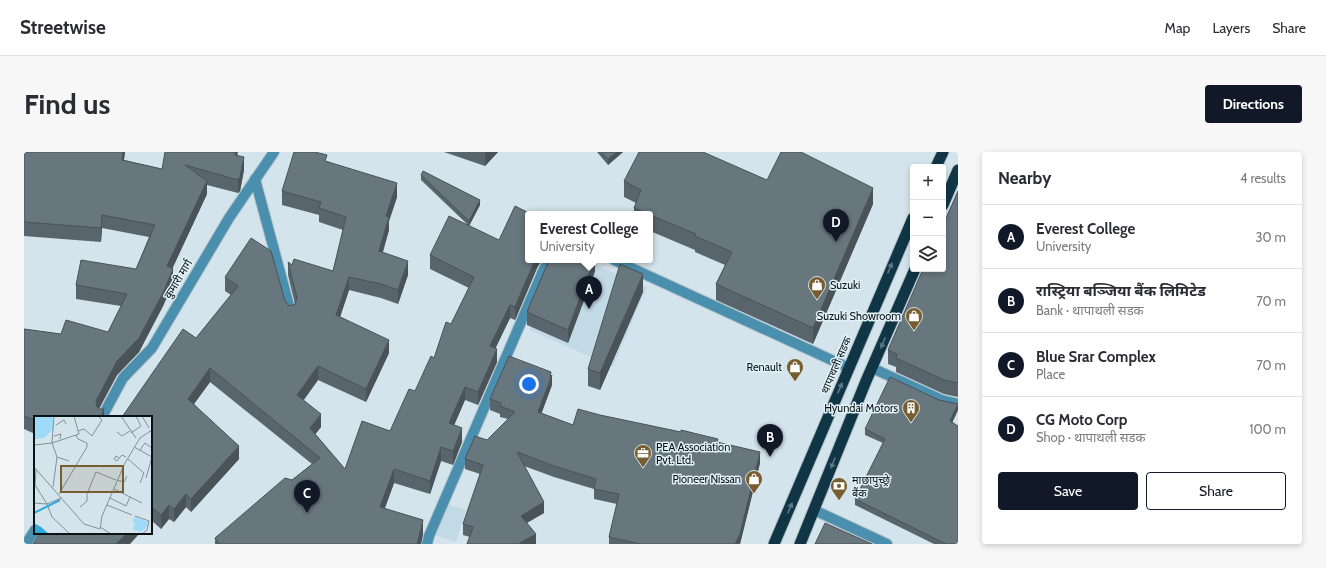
<!DOCTYPE html>
<meta charset="utf-8">
<style>
body{margin:0;font-family:Cabin,"Noto Sans Devanagari",sans-serif;background:#f7f7f7;color:#2b2b33}
.controls{position:absolute;right:12px;top:12px;display:grid;overflow:hidden;border-radius:4px;box-shadow:0 2px 6px #0003}
.controls button{width:36px;height:36px;display:grid;place-items:center;padding:0;border:0;border-bottom:1px solid #e1e1e2;background:#fff;color:#2b2b33;font:20px sans-serif}
.you{position:absolute;left:505px;top:232px;width:14px;height:14px;margin:-10px;border:3px solid #fff;border-radius:50%;background:#1a73e8;box-shadow:0 0 0 6px #1a73e833}
.badge{display:grid;place-items:center;width:26px;height:26px;border-radius:50%;background:#111827;color:#fff;font-size:13px;font-weight:700}
.pin{position:absolute;translate:-50% -33px;filter:drop-shadow(0 1px 2px #0008)}
.pin::after{content:'';position:absolute;top:21px;width:14px;height:12px;background:inherit;clip-path:polygon(0 0,100% 0,50% 100%)}
.popup{position:absolute;left:501px;top:59px;width:128px;height:52px;box-sizing:border-box;display:grid;place-content:center;border-radius:4px;background:#fff;filter:drop-shadow(0 1px 3px #0005);font-size:13px;white-space:nowrap;color:#7c7c81}
.popup b{font-size:15px;color:#2b2b33}
.popup::after{content:'';position:absolute;left:50%;top:100%;margin-left:-8px;border:8px solid transparent;border-top-color:#fff}
.list{margin:0;padding:0;list-style:none}
h2{display:flex;justify-content:space-between;align-items:center;height:52px;margin:0;padding:0 16px;font-size:17px}
h2 small{font-size:13px;font-weight:400;color:#7c7c81}
.list li{display:grid;grid-template-columns:26px 1fr auto;gap:12px;align-items:center;box-sizing:border-box;height:64px;padding:0 16px;border-top:1px solid #e1e1e2}
.list b{display:block;font-size:15px;white-space:nowrap}
.list p{margin:0;font-size:13px;white-space:nowrap;color:#7c7c81}
.list em{font-size:13px;font-style:normal;color:#7c7c81}
.actions{display:flex;gap:8px;padding:12px 16px}
.actions a{flex:1;padding:9px 0;border:1px solid #111827;border-radius:4px;text-align:center;font-size:14px;color:#111827}
.actions .main{background:#111827;color:#fff}
.icon{flex:none;width:22px;height:22px;fill:none;stroke:currentColor;stroke-width:2;stroke-linecap:round;stroke-linejoin:round}
.map{position:relative;flex:none;width:934px;height:392px;overflow:hidden;border-radius:4px}
header{display:flex;align-items:center;gap:24px;box-sizing:border-box;height:56px;padding:0 20px;background:#fff;border-bottom:1px solid #e1e1e2}
header strong{font-size:19px}
nav{display:flex;gap:22px;margin-inline-start:auto;font-size:14px}
.intro{display:flex;align-items:center;justify-content:space-between;box-sizing:border-box;height:96px;padding:0 24px}
h1{margin:0;font-size:28px}
.button{padding:10px 18px;border-radius:4px;background:#111827;color:#fff;font-size:14px;font-weight:700}
main{display:flex;gap:24px;padding:0 24px}
aside{flex:1;background:#fff;border-radius:4px;box-shadow:0 2px 6px #0003}
.map>svg:first-child{display:block}
</style>
<header>
<strong>Streetwise</strong>
<nav><a>Map</a><a>Layers</a><a>Share</a></nav>
</header>
<div class="intro"><h1>Find us</h1><a class="button">Directions</a></div>
<main>
<div class="map">
<svg width="934" height="392" viewBox="0 0 934 392">
<rect width="100%" height="100%" fill="#d4e4ec"/>
<path fill="#c2dae6" d="M540,108H559L623,135L589,215L506,178Z
M420,351L442,358L432,390L410,383Z"/>
<g fill="none" stroke-linecap="round" stroke-linejoin="round">
<defs>
<path id="service" d="M231,27L267,161
M848,216L918,248L934,252
M790,358L863,392
M403,392L405,384"/>
<path id="minor" d="M590,108L825,216
M78,265L99,226L128,196L205,66L250,0
M405,384L519,119L526,108
M2,392L11,378"/>
<path id="trunk" d="M912,15L919,0
M919,53L934,18
M750,392L889,66
M776,392L842,229L891,117"/>
</defs>
<use href="#service" stroke="#b4c2c9" stroke-width="12"/>
<use href="#minor" stroke="#b4c2c9" stroke-width="12"/>
<use href="#trunk" stroke="#b4c2c9" stroke-width="13"/>
<use href="#service" stroke="#4b8faf" stroke-width="10"/>
<use href="#minor" stroke="#4b8faf" stroke-width="10"/>
<use href="#trunk" stroke="#103646" stroke-width="11"/>
</g>
<path fill="#59656c" d="M0,0H101L100,8L138,17L213,3L220,18L216,39L214,41L183,33V42L148,117L149,131L139,154L115,200L93,223L75,257L80,265H11V282L0,277V177L37,182L84,180L97,154L52,147V133L112,117L125,85L78,76L77,90L0,84Z
M420,0H474L461,14Z
M573,0H599L584,13Z
M303,9L373,45L365,69V78L359,100L384,123L374,152L357,146L325,138L316,165L365,201L342,250L294,228L280,248L297,275L291,282L321,317L366,279L391,239L410,206L445,136L406,117V103L443,72L397,28V23L456,53L445,74L513,116L491,168L486,166L471,196L473,210L454,253L441,248L430,273L438,290L429,313L417,309L406,342L370,331L361,356L399,382L397,392H191V386L268,328L288,312L186,230L170,252L215,307L167,360L162,355L150,370L145,367L137,377L127,368V265L172,186L207,143L201,139V125L261,149L265,154L271,152L264,123V110L268,113L309,119L319,78L295,70V63L258,53V39Z
M743,28L849,52L789,192L692,148V132L701,113L671,100V98L626,79V62H610V56L612,51L600,45V29Z
M934,39V245L920,242L872,220V215L864,212V198Z
M571,108V119L544,191L503,173V160Z
M619,140L576,238L564,234V217Z
M527,223L528,233L517,261L549,273L576,263L694,290L736,311L716,392H585V385L593,352L570,347V337L530,325L500,314L520,361L503,371L512,392L446,385L439,383V372L456,322L441,317V307L463,288L484,267L476,265V262L466,258V247Z
M934,258L928,271L934,392H910L831,353V347L859,291L841,283V277Z"/>
<path fill="#495358" d="M99,0H101L98,21V8Z
M211,0H214L211,16Z
M462,0H474L461,14V2Z
M593,0H599L584,13V7Z
M220,5V18L216,39L214,41V28Z
M183,29V42L143,128V114Z
M373,31V45L365,69V78L355,112V99L362,64Z
M849,36V52L789,192V176Z
M456,48V53L445,74V69Z
M78,63V76L77,90V76Z
M511,108H518L513,116L491,168V155Z
M570,108H571V119L544,191V178Z
M384,109V123L374,152V138Z
M149,117V131L139,154L115,200L93,223L72,262V249L93,209Z
M619,122V140L576,238V221Z
M325,125V138L312,177V163Z
M486,153V166L466,208V194Z
M365,188V201L342,250V237Z
M473,197V210L454,253V240Z
M294,214V228L273,256V243Z
M186,216V230L164,260V247Z
M527,220V224L528,223V233L514,271V260Z
M441,235V248L425,285V271Z
M934,252V258L926,275V269Z
M80,257V265H77Z
M297,262V275L286,289V276Z
M438,276V290L429,313V299Z
M215,294V307L167,360V347Z
M417,295V309L406,342V329Z
M736,300V311L716,392H711Z
M370,317V331L356,369V355Z
M162,342V355L150,370V357Z
M520,350V361L497,374V364Z
M145,353V367L137,377V363Z
M399,368V382L397,392H393Z
M103,381H116L106,392H92Z
M512,382V392H494Z"/>
<path fill="#68767d" stroke="#495358" d="M0,0H99L98,8L138,17L141,0H211V3L220,5L216,25L214,28L161,13L183,29L143,114L149,117L139,141L115,186L93,209L72,249L73,255L75,257H80L77,265H11V268L0,264V177L37,182L42,168L84,180L103,142L52,133L57,108L112,117L131,73L78,63L77,76L0,70Z
M270,0H291L303,3L301,9L373,31L362,64L365,65L355,99L384,109L374,138L357,132L325,125L312,163L365,188L342,237L294,214L273,243L297,262L286,276L321,317L338,269L366,279L385,237L391,239L407,204L410,206L422,170L427,172L450,125L406,103L425,64L475,88L491,54L507,62H504V108H511L491,155L486,153L466,194L473,197L454,240L441,235L425,271L438,276L429,299L417,295L406,329L370,317L356,355L399,368L393,392H195L191,386L261,326L268,328L296,306L186,216L164,247L215,294L167,347L162,342L150,357L145,353L137,363L127,355V265H98L159,177L172,186L214,134L201,125L227,86L247,99L261,149L265,154L271,152L273,146L264,110L268,113L270,107L309,119L322,65L295,56L297,50L258,39Z
M577,0H593L584,7Z
M615,0H679L743,28L757,0H777L849,36L789,176L692,132L708,100L671,84L672,82L626,63V62H624L610,56L617,38L600,29Z
M399,19L456,48L445,69L397,23Z
M934,39V231L920,228L872,206L873,202L864,198L899,117H919V73Z
M525,108H570L544,178L503,160Z
M596,112L619,122L576,221L564,217Z
M485,204L527,220L526,225L528,223L514,260L549,273L554,257L576,263L657,280V278L694,287L693,290L736,300L716,382L711,392H616L585,385L595,342L570,337L572,327L530,314L493,300L520,350L497,364L512,382L494,392H443L449,375L439,372L459,313L441,307L451,284L463,288L491,260L476,254L477,251L466,247Z
M866,225L915,248L934,252L926,269L934,274V392H922L831,347L861,287L841,277Z
M801,371L848,392H791Z
M16,381H103L92,392H9Z"/>
<defs><path id="oneway-solid" d="M-6-.8H1V-3.2L6.5 0L1 3.2V.8H-6Z"/></defs>
<g fill="#597785">
<use href="#oneway-solid" transform="translate(866 116) rotate(-67)"/>
<use href="#oneway-solid" transform="translate(859 191) rotate(113)"/>
<use href="#oneway-solid" transform="translate(816 236) rotate(-67)"/>
<use href="#oneway-solid" transform="translate(809 311) rotate(112)"/>
<use href="#oneway-solid" transform="translate(766 356) rotate(-67)"/>
</g>
<defs>
<symbol id="shop-pin" viewBox="-11 -11 22 30"><path d="M0 17L-7.5 6A9.5 9.5 0 1 1 7.5 6Z" fill="#775d2f" stroke="#e1f1f9"/><path d="M-5-2.5h2.3a2.7 3.5 0 0 1 5.4 0H5L5.5 6h-11ZM-1.5-2.5h3a1.5 2.3 0 0 0-3 0Z" fill="#fff"/></symbol>
<symbol id="building-pin" viewBox="-11 -11 22 30"><path d="M0 17L-7.5 6A9.5 9.5 0 1 1 7.5 6Z" fill="#775d2f" stroke="#e1f1f9"/><path d="M-4-6H4V6H1V3H-1V6H-4ZM-2.5-4.3h1.7v1.8h-1.7ZM.8-4.3h1.7v1.8H.8ZM-2.5-1h1.7V.8h-1.7ZM.8-1h1.7V.8H.8Z" fill="#fff"/></symbol>
<symbol id="office-pin" viewBox="-11 -11 22 30"><path d="M0 17L-7.5 6A9.5 9.5 0 1 1 7.5 6Z" fill="#775d2f" stroke="#e1f1f9"/><path d="M-6-3h4V-5.5h4V-3h4V5H-6ZM-1-4.5V-3h2v-1.5ZM-6 0V1H6V0Z" fill="#fff"/></symbol>
<symbol id="bank-pin" viewBox="-11 -11 22 30"><path d="M0 17L-7.5 6A9.5 9.5 0 1 1 7.5 6Z" fill="#775d2f" stroke="#e1f1f9"/><path d="M-6-4H6V4H-6ZM0-2.3a2.3 2.3 0 1 0 0 4.6a2.3 2.3 0 1 0 0-4.6Z" fill="#fff"/></symbol>
</defs>
<g fill-rule="evenodd">
<use href="#shop-pin" x="783" y="123" width="20" height="27"/>
<use href="#shop-pin" x="880" y="154" width="20" height="27"/>
<use href="#shop-pin" x="761" y="205" width="20" height="27"/>
<use href="#building-pin" x="877" y="246" width="20" height="27"/>
<use href="#office-pin" x="609" y="291" width="20" height="27"/>
<use href="#shop-pin" x="720" y="317" width="20" height="27"/>
<use href="#bank-pin" x="805" y="324" width="20" height="27"/>
</g>
<g text-anchor="middle" dominant-baseline="central" stroke-width="3" stroke-linejoin="round" paint-order="stroke">
<g font-size="11" fill="#0c1214" stroke="#e1f1f9">
<text transform="translate(154 127) rotate(-59)">कुमारी मार्ग</text>
<text transform="translate(812 213) rotate(-67)">थापाथली सडक</text>
</g>
<g font-size="11" fill="#0c1214" stroke="#e1f1f9" text-anchor="end">
<text x="806" y="133" text-anchor="start">Suzuki</text>
<text x="877" y="164">Suzuki Showroom</text>
<text x="758" y="215">Renault</text>
<text x="874" y="256">Hyundai Motors</text>
<text x="632" y="295" text-anchor="start">PEA Association<tspan x="632" dy="13">Pvt. Ltd.</tspan></text>
<text x="717" y="327">Pioneer Nissan</text>
<text x="828" y="328" text-anchor="start">माछापुच्छ्रे<tspan x="828" dy="13">बैंक</tspan></text>
</g>
</g>
<g transform="translate(10 264)">
<rect width="118" height="118" fill="#d4e4ec"/>
<path d="M0,0H19V13L10,22L0,23ZM101,101L114,106L112,112L106,116L99,113L101,107L98,105Z" fill="#9edbf9"/>
<path d="M0,107L7,111L15,118H0Z" fill="#2faadb"/>
<path fill="none" stroke="#2faadb" stroke-width="2" d="M0,97L26,84"/>
<path fill="none" stroke="#849096" stroke-width="1" d="M87,0L102,22M108,0L115,12M22,9L30,4L32,8M44,15L50,13L58,20L68,4L64,0M83,16L88,20L96,15M97,17L107,10L102,0M20,20L27,18L26,23M0,29L18,27L45,18L40,0M100,31L118,41L112,62M106,34L111,27L118,32M23,41L35,45M85,42L82,40L80,43L83,45L88,39L92,41M94,43L110,57L106,67M0,51L50,108L66,113L68,100L91,47L106,22L118,14M2,53L1,69L13,88L27,82M83,64L90,66L93,60M19,71L23,41L18,27L20,0M80,73L108,87M25,78L53,31V27L44,23L42,19M76,82L92,90L96,81M0,87L13,88L18,101L36,118M73,89L98,99M46,91L53,85V78L62,56L82,64M101,100L115,105L113,114L108,118M66,111L77,118"/>
<path fill="#775d2f" fill-opacity="0.15" stroke="#775d2f" stroke-width="2" d="M27,50H89V76H27Z"/>
<rect width="118" height="118" fill="none" stroke="#0c1214" stroke-width="2"/>
</g>
</svg>
<div class="controls">
<button>+</button>
<button>−</button>
<button><svg class="icon" aria-label="layers" viewBox="0 0 24 24"><path d="M12 4l9 5-9 5-9-5zM3 14l9 5 9-5"/></svg></button>
</div>
<div class="you"></div>
<div class="pin badge" style="left:565px;top:157px">A</div>
<div class="popup"><b>Everest College</b>University</div>
<div class="pin badge" style="left:746px;top:305px">B</div>
<div class="pin badge" style="left:283px;top:361px">C</div>
<div class="pin badge" style="left:812px;top:90px">D</div>
</div>
<aside>
<h2>Nearby<small>4 results</small></h2>
<ul class="list">
<li><span class="badge">A</span><div><b>Everest College</b><p>University</p></div><em>30 m</em></li>
<li><span class="badge">B</span><div><b>रास्ट्रिया बञ्जिया बैंक लिमिटेड</b><p>Bank · थापाथली सडक</p></div><em>70 m</em></li>
<li><span class="badge">C</span><div><b>Blue Srar Complex</b><p>Place</p></div><em>70 m</em></li>
<li><span class="badge">D</span><div><b>CG Moto Corp</b><p>Shop · थापाथली सडक</p></div><em>100 m</em></li>
</ul>
<div class="actions"><a class="main">Save</a><a>Share</a></div>
</aside>
</main>
